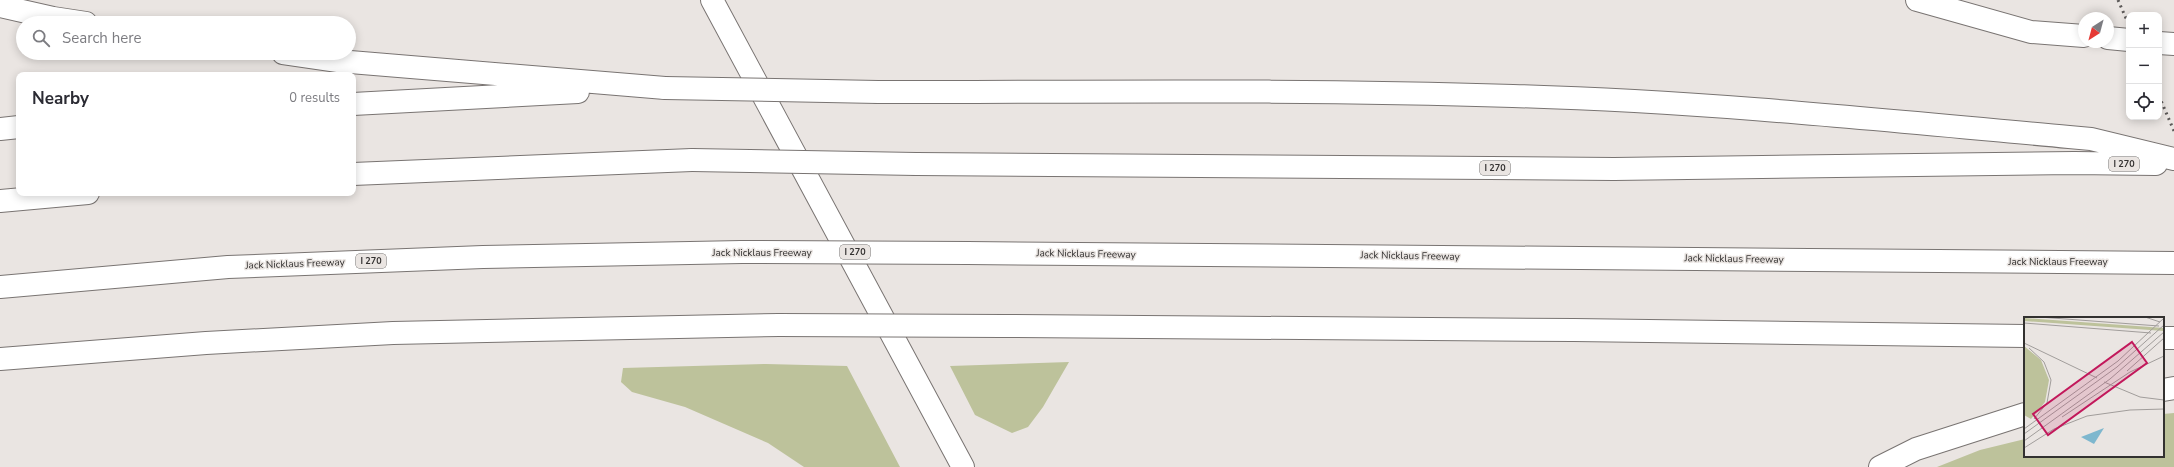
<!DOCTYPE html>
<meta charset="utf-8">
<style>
body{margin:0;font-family:"Nunito Sans",sans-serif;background:#f2f2f3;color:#2b2b33}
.controls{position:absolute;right:12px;top:12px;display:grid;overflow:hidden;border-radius:8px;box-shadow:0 2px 10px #0003}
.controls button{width:36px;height:36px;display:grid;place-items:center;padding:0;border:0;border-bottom:1px solid #e1e1e2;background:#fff;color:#2b2b33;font:20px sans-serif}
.compass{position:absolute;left:2078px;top:12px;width:36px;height:36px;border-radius:50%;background:#fff;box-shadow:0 2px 10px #0003;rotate:216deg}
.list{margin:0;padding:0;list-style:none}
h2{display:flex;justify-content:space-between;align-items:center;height:52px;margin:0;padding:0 16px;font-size:17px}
h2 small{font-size:13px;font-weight:400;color:#7c7c81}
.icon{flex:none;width:22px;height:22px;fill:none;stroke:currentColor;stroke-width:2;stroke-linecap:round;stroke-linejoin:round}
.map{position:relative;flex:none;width:2174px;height:467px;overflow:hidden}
.search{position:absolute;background:#fff;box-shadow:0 2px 10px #0003;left:16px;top:16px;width:340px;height:44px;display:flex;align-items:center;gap:10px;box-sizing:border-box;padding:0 14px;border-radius:22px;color:#7c7c81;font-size:15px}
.panel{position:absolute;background:#fff;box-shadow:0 2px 10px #0003;left:16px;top:72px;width:340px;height:124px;border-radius:8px}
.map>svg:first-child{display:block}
</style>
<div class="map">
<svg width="2174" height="467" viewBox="0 0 2174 467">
<rect width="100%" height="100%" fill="#eae5e2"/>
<path fill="#bdc29b" d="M1069,362L1043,407L1028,427L1012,433L975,415L950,366Z
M766,364L847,366L900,467H804L768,443L685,407L632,392L621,382L623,368Z
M2174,413V467H1937L1980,450L2025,439V456H2163V414Z"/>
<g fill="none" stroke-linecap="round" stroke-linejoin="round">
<defs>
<path id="highway" d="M712,0L963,467
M1917,0L2031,32L2084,36
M0,6L53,18L86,23
M2108,38L2129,40
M2159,43L2174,44
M283,53L338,61L665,88
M878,92C1090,92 1302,89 1513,96C1699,101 1884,120 2069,137L2091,139L2174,159
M353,104L578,92
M0,129L19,127
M916,164L1614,169L2074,163L2156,164
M353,174L692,160
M0,201L88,193
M967,253L2174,263
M0,287L228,267L483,257L742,252
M1003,326L1574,330L2025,336
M2163,338H2174
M0,359L206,343L393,333L779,325
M2163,390L2174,388
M1880,467L1916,449L2025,414"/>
</defs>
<use href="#highway" stroke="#797472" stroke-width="24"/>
<use href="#highway" stroke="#fff" stroke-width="22"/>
<path stroke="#5c5958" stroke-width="3" stroke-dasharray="2 4" stroke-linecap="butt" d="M2118,0L2129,25
M2159,96L2174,131"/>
<defs>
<path id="highway-bridge" d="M665,88L878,92
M692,160L916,164
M742,252L967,253
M779,325L1003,326"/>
</defs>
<use href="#highway-bridge" stroke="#797472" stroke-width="24" stroke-linecap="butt"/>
<use href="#highway-bridge" stroke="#fff" stroke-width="22"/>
</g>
<g text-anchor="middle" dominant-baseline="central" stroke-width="3" stroke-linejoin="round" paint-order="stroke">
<g fill="#eae5e2" stroke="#6a6765" stroke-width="1">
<rect x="2109" y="157" width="30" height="14" rx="3"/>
<rect x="1480" y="161" width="30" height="14" rx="3"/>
<rect x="840" y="245" width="30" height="14" rx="3"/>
<rect x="356" y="254" width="30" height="14" rx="3"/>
</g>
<g font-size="9" font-weight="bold" fill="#333130">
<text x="2124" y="164">I 270</text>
<text x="1495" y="168">I 270</text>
<text x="855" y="252">I 270</text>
<text x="371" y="261">I 270</text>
</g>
<g font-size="10" fill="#333130" stroke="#eae5e2">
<text x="762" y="253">Jack Nicklaus Freeway</text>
<text transform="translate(1086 254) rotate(1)">Jack Nicklaus Freeway</text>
<text transform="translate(1410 256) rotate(1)">Jack Nicklaus Freeway</text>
<text transform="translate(1734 259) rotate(1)">Jack Nicklaus Freeway</text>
<text x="2058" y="262">Jack Nicklaus Freeway</text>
<text transform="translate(295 264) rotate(-2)">Jack Nicklaus Freeway</text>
</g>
</g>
<g transform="translate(2024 317)">
<rect width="140" height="140" fill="#eae5e2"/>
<path d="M0,1L140,11V14L0,4ZM0,29L17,43L25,63L21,85L7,102L0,98Z" fill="#bdc29b"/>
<path d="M80,111L70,127L57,120Z" fill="#7eb7ce"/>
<path fill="none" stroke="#a19d9b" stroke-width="1" d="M15,0L135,9M121,0L136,5M0,6L127,16M0,26L73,61M5,31L20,45L27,63L23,86L10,102M103,54L140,21M80,65L116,80L140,83M38,100L106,55L140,39M0,112L94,44L140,1M0,117L93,50L140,8M0,124L86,62L140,15M0,131L30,112L63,99L106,93L140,92"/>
<path fill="#c2185b" fill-opacity="0.15" stroke="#c2185b" stroke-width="2" d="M108,25L123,46L24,118L9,97Z"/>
<rect width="140" height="140" fill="none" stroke="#333130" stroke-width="2"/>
</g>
</svg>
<div class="controls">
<button>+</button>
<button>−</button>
<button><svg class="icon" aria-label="locate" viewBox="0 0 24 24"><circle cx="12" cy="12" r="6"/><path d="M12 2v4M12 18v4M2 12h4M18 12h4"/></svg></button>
</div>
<svg class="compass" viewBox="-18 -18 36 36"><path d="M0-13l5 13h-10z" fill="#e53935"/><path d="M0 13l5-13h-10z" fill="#7c7c81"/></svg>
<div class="search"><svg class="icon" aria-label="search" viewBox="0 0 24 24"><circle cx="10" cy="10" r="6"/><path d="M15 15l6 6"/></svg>Search here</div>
<section class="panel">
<h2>Nearby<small>0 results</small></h2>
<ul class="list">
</ul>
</section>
</div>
